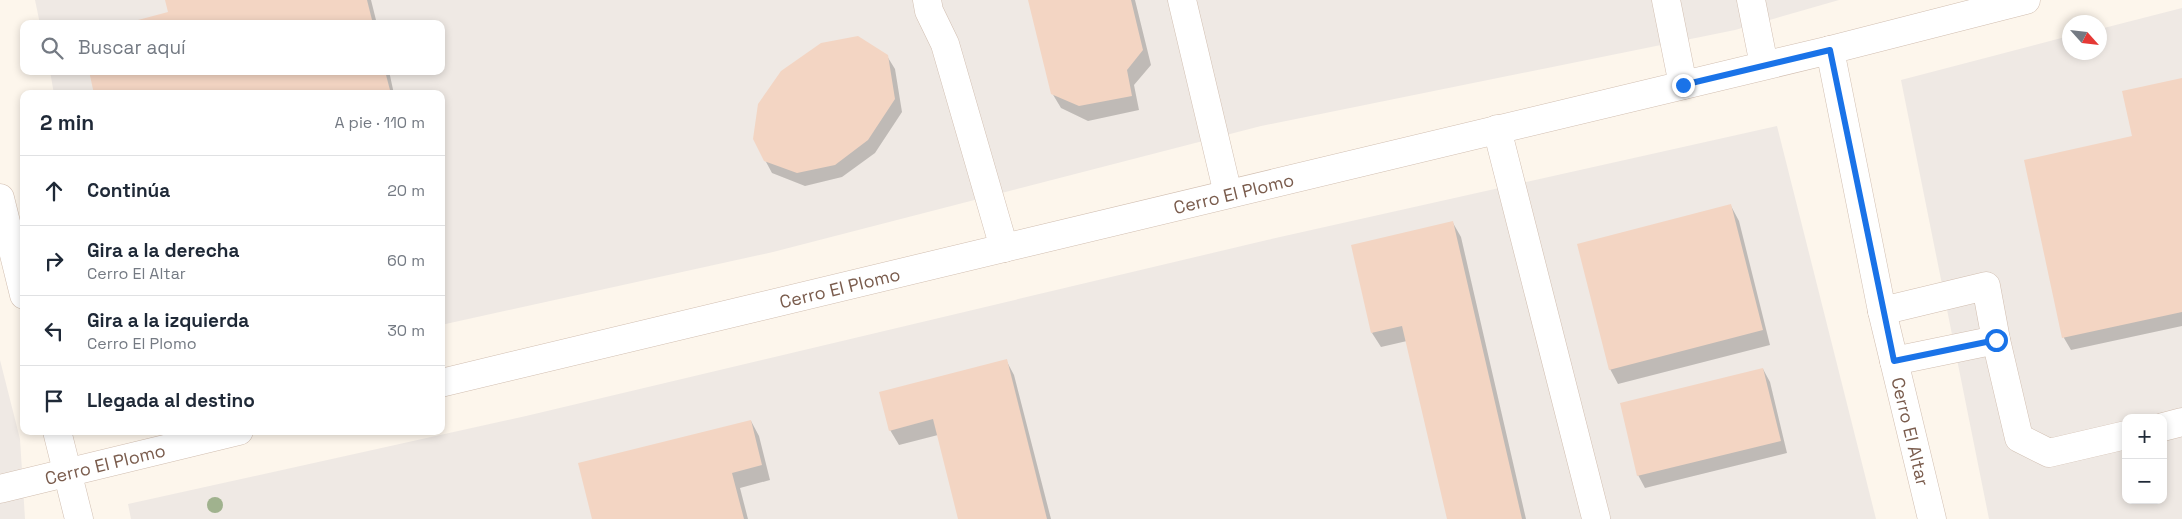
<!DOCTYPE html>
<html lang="es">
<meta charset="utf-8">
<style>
body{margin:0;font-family:"Space Grotesk",sans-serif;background:#f6f6f7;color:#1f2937}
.controls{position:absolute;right:15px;bottom:15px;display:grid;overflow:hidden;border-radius:10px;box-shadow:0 2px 8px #0003}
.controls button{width:45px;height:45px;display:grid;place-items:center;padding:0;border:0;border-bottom:1px solid #e0e1e3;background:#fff;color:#1f2937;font:25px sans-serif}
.compass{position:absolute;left:2062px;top:15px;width:45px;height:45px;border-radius:50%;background:#fff;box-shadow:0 2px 8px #0003;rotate:117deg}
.stop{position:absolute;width:15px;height:15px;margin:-11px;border:4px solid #1a73e8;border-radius:50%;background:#fff}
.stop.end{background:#1a73e8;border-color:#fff;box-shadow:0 1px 5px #0008}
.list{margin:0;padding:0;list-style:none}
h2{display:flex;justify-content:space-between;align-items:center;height:65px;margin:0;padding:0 20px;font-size:21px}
h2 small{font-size:16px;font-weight:400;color:#747a83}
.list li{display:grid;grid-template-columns:32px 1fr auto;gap:15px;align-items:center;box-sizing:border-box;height:70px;padding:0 20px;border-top:1px solid #e0e1e3}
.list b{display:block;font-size:19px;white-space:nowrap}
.list p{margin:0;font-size:16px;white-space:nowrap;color:#747a83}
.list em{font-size:16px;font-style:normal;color:#747a83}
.icon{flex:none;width:28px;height:28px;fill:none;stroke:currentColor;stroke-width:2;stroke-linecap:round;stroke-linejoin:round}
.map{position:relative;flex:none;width:2182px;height:519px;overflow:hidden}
.search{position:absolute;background:#fff;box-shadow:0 2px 8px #0003;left:20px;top:20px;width:425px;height:55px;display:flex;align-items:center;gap:12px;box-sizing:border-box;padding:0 18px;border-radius:10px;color:#747a83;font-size:19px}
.panel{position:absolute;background:#fff;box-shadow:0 2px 8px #0003;left:20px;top:90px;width:425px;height:345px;border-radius:10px}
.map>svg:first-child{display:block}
</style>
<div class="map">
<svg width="2182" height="519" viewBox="0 0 2182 519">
<rect width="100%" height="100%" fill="#fdf6ec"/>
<path fill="#efe9e4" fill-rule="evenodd" d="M35,0H1839L1735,30L1261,126L773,252L441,325V94H54L50,71H441V24H40Z
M2182,8V519H1989L1901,80L2069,36L2070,52H2100V29ZM2126,418H2163V500H2126Z
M1777,126L1876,519H131L128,504L526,416L1267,240Z
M0,360L20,439L25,519H0Z"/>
<path fill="#0003" d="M166,0H371L377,24H125L169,13Z
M1029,0H1135L1151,65L1134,85L1139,110L1088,121L1061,108L1052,93Z
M887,56L895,69L902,112L875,153L842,177L805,186L772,173L765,160Z
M90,71H389L394,94H96Z
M2182,80V326L2071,350L2064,338L2026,161L2133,137Z
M1731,206L1739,221L1770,345L1618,384L1610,369Z
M1453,223L1461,237L1526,519H1448L1407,341L1381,347L1372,333Z
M1006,360L1014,375L1051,519H960L938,435L899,445L890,430Z
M1763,369L1770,382L1787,453L1645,488L1638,475Z
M751,421L759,436L770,480L740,488L748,519H593Z"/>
<path fill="#f3d5c3" d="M165,0H367L373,24H123L168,12Z
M1028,0H1131L1143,50L1127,70L1132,96L1079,106L1051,94Z
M858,36L888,55L895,99L868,140L835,165L797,173L764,161L753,139L758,104L781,71L821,43Z
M89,71H385L391,94H94Z
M2182,78V312L2062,338L2024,160L2132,136L2122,91Z
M1731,204L1763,330L1609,370L1577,244Z
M1453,221L1522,519H1447L1402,326L1371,333L1351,245Z
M1007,359L1047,519H958L933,419L889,431L879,392Z
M1763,368L1781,441L1637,476L1620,403Z
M751,420L762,465L732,473L744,519H592L578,463Z"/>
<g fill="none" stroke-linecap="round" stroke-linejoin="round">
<defs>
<g id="minor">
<path d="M927,0L929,11L945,44L1004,248"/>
<path d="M1182,0L1228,194"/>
<path d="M1666,0L1683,85"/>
<path d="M1751,0L1764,65"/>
<path id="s1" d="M1830,50L1882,311L1932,519"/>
<path d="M1497,129L1596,518"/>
<path d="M0,198L24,295"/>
<path d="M1882,311L1986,286L1996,340"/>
<path d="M1894,361L1996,340L2019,438L2049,453L2126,435"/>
<path id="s2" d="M441,383L1830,50L2026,0"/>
<path d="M2163,427L2182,422"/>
<path d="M57,431L79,519"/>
<path id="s3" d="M0,489L239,431"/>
</g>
</defs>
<use href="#minor" stroke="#d1beb0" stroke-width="29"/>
<use href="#minor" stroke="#fff" stroke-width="28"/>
</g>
<circle fill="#a0b28e" cx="215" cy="505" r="8"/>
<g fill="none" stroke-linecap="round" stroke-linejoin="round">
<path stroke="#1a73e8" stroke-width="6" d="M1683,85L1830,50L1894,361L1996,340"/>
</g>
<g text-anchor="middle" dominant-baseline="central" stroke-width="5" stroke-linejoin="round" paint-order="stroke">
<g font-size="18" fill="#7a5c4d" stroke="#fffaf3">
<text stroke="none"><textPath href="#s2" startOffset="815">Cerro El Plomo</textPath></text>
<text stroke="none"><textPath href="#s2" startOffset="410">Cerro El Plomo</textPath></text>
<text stroke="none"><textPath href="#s1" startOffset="390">Cerro El Altar</textPath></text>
<text stroke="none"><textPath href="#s3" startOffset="108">Cerro El Plomo</textPath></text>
</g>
</g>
</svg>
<div class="controls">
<button>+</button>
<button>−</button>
</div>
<svg class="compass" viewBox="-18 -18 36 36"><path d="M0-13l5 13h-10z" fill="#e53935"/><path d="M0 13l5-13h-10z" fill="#747a83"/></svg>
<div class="stop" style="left:1996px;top:340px"></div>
<div class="stop end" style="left:1683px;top:85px"></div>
<div class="search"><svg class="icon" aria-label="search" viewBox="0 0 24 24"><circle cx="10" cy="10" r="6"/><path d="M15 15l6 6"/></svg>Buscar aquí</div>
<section class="panel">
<h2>2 min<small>A pie · 110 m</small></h2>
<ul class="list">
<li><svg class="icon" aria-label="ahead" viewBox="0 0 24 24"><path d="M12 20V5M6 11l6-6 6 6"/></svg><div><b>Continúa</b></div><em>20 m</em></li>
<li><svg class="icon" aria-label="right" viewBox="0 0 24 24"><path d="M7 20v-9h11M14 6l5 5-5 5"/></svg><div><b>Gira a la derecha</b><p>Cerro El Altar</p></div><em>60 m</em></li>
<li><svg class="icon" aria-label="left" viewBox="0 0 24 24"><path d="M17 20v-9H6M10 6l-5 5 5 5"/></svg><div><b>Gira a la izquierda</b><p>Cerro El Plomo</p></div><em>30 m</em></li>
<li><svg class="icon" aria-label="arrive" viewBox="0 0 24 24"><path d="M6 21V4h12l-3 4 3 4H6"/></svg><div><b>Llegada al destino</b></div></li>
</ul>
</section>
</div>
